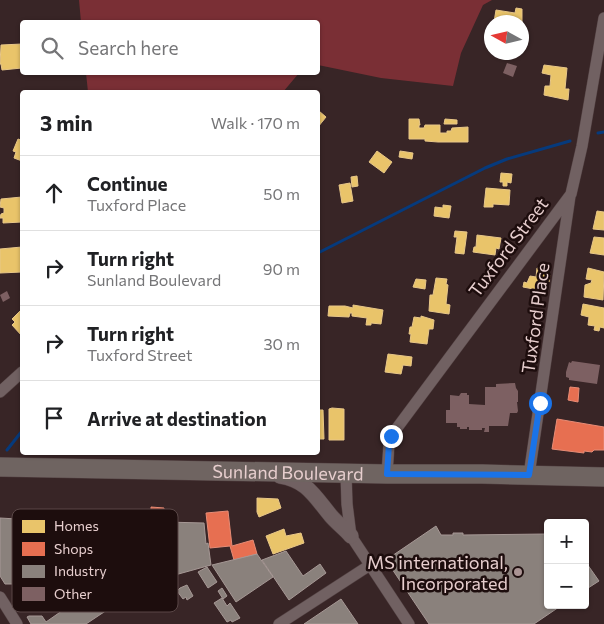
<!DOCTYPE html>
<meta charset="utf-8">
<style>
body{margin:0;font-family:Commissioner,sans-serif;background:#f6f6f6;color:#202124}
.controls{position:absolute;right:15px;bottom:15px;display:grid;overflow:hidden;border-radius:5px;box-shadow:0 1px 4px #0004}
.controls button{width:45px;height:45px;display:grid;place-items:center;padding:0;border:0;border-bottom:1px solid #e0e0e0;background:#fff;color:#202124;font:25px sans-serif}
.compass{position:absolute;left:484px;top:15px;width:45px;height:45px;border-radius:50%;background:#fff;box-shadow:0 1px 4px #0004;rotate:278deg}
.stop{position:absolute;width:15px;height:15px;margin:-11px;border:4px solid #1a73e8;border-radius:50%;background:#fff}
.stop.end{background:#1a73e8;border-color:#fff;box-shadow:0 1px 5px #0008}
.list{margin:0;padding:0;list-style:none}
h2{display:flex;justify-content:space-between;align-items:center;height:65px;margin:0;padding:0 20px;font-size:21px}
h2 small{font-size:16px;font-weight:400;color:#757577}
.list li{display:grid;grid-template-columns:32px 1fr auto;gap:15px;align-items:center;box-sizing:border-box;height:75px;padding:0 20px;border-top:1px solid #e0e0e0}
.list b{display:block;font-size:19px;white-space:nowrap}
.list p{margin:0;font-size:16px;white-space:nowrap;color:#757577}
.list em{font-size:16px;font-style:normal;color:#757577}
.icon{flex:none;width:28px;height:28px;fill:none;stroke:currentColor;stroke-width:2;stroke-linecap:round;stroke-linejoin:round}
.map{position:relative;flex:none;width:604px;height:624px;overflow:hidden}
.search{position:absolute;background:#fff;box-shadow:0 1px 4px #0004;left:20px;top:20px;width:300px;height:55px;display:flex;align-items:center;gap:12px;box-sizing:border-box;padding:0 18px;border-radius:5px;color:#757577;font-size:19px}
.panel{position:absolute;background:#fff;box-shadow:0 1px 4px #0004;left:20px;top:90px;width:300px;height:365px;border-radius:5px}
.map>svg:first-child{display:block}
</style>
<div class="map">
<svg width="604" height="624" viewBox="0 0 604 624">
<rect width="100%" height="100%" fill="#382526"/>
<path fill="#7a2f35" d="M79,0H492L483,5L461,53L453,86L381,78L318,65V22H81Z
M86,73V72L299,73L283,92H88Z"/>
<path fill="#e9c46a" stroke="#e8c788" d="M516,8L522,9V25V22H494L496,10L515,13Z
M22,44V54H21L22,68L2,70L1,64H0L1,45Z
M544,65L567,68L565,89H569L568,100L544,95L545,86H550L551,75L542,73Z
M319,111L326,117L318,127V113Z
M409,119H419L420,125H419V128H424L425,125H440V133H447V131H451L452,128L468,127V142H438L425,141V139H409Z
M445,119L457,120V124H444Z
M22,136V161L14,158L16,152L13,151L18,139L21,140Z
M377,151L392,162L384,173L369,162Z
M400,151L413,153L412,159L399,157Z
M501,173L512,174L511,183L507,182V186H503V182H500Z
M357,176L358,186L352,187L351,177Z
M350,183L353,201L342,203L339,185Z
M486,188L510,190L509,205L493,204V207H484Z
M22,197V222L3,223V218H0L1,214L4,213V208L0,207L1,199Z
M443,205L451,206L449,218L434,216L435,207L443,208Z
M597,211L604,212V230L593,229Z
M455,231L467,232L464,254L455,253L457,237H454Z
M477,235L501,238L499,249L496,248L495,255L473,252L474,247H476Z
M594,237L604,238V255L590,253Z
M22,247V272L0,273V249Z
M537,268L547,270V275H550L549,282L545,281L544,291L523,287L524,282L527,283L530,276L536,277Z
M588,268L604,272L603,300L584,297L585,285L591,283L592,280L586,279Z
M436,278L447,279L446,284L448,285L446,304L450,305L449,314L429,311L430,295H433Z
M416,279L426,280L425,289L413,287Z
M583,304L604,308V328L600,327L599,331L594,330L595,326L588,325L589,317L581,315Z
M353,305L383,310L381,324L371,323V325H366L367,318L352,316V313H350L349,317L328,316L329,306H345L353,308Z
M22,309V336L12,325L15,322L12,319Z
M421,316L434,320L433,329H429L427,344L410,342L411,334H409L410,327H412L414,317L421,318Z
M388,354L412,357L411,366L403,365L401,374L385,372Z
M332,408L344,409V440H329V409Z
M318,410H323L324,439H318Z
M257,498L278,499L281,508L259,517L257,512Z
M284,529L286,536L301,533L304,543L273,554L266,536Z"/>
<path fill="#e76f51" stroke="#e78c76" d="M570,387L579,388L578,402L568,400Z
M557,419L604,427V450H594L592,452L584,451V453L552,449Z
M151,507L164,508V522L148,521V510H151Z
M228,511L232,546L253,540L257,554L234,560L230,546L210,548L206,513Z"/>
<path fill="#8a817c" stroke="#a69895" d="M0,518L17,519L16,526H19V584H5L0,576Z
M165,522L204,523L206,544L208,543L211,565L164,578Z
M436,526L441,535H453V533H463V535L546,534V537H548V605H562L534,624H429L386,560Z
M286,551L303,576L320,564L326,573L289,600L262,560Z
M257,554L273,577L236,602L212,565Z
M585,561L599,581L585,590Z
M207,567L217,582L208,588L198,572Z
M187,585L193,596L187,600L186,597L183,599L177,591L180,588Z
M35,587H114L122,600L86,624H31L27,617L29,616H42L46,622L79,599L77,596H35Z
M222,588L227,596L223,599L218,591Z
M222,598L227,606L230,603L240,618L232,622L231,620L227,622L214,603Z
M341,599L358,624H304Z"/>
<g fill="none" stroke-linecap="round" stroke-linejoin="round">
<path stroke="#063a7c" stroke-width="3" d="M598,133L604,132
M318,253L485,168L507,159L570,141
M7,450L22,431"/>
</g>
<path fill="#7d6062" d="M507,63L517,66L513,77L503,73Z
M7,291L10,298L3,302L0,295Z
M572,361L600,365L597,384L569,380V378L566,377V372L569,362L571,363Z
M515,383L516,388L518,391V402H517L518,411L517,413H510L508,426H489V432H484L485,428H482V430H469V427H467V429H460V427H457V423H446V410H450V395L459,396L461,393H467V395H469V404L485,405V387H496V384Z"/>
<g fill="none" stroke-linecap="round" stroke-linejoin="round">
<defs>
<path id="minor" d="M0,392L22,372
M346,474L347,504L351,536L409,624
M387,474L389,444L391,436L571,194L582,146L604,18
M529,475L570,196
M0,597L17,624
M279,624L370,565"/>
<path id="tertiary" d="M280,476C307,480 315,497 331,516C337,523 345,529 351,536"/>
<g id="primary">
<path id="s1" d="M0,467L387,474H482L604,477"/>
</g>
</defs>
<use href="#minor" stroke="#524142" stroke-width="12"/>
<use href="#tertiary" stroke="#524142" stroke-width="16"/>
<use href="#primary" stroke="#524142" stroke-width="20"/>
<use href="#minor" stroke="#716162" stroke-width="11"/>
<use href="#tertiary" stroke="#716162" stroke-width="15"/>
<use href="#primary" stroke="#6f6461" stroke-width="19"/>
</g>
<g fill="none" stroke-linecap="round" stroke-linejoin="round">
<path stroke="#1a73e8" stroke-width="6" d="M391,436L389,444L387,474L529,475L540,403"/>
</g>
<circle fill="#aa9393" stroke="#1d0d0d" stroke-width="2" cx="518" cy="572" r="5"/>
<g text-anchor="middle" dominant-baseline="central" stroke-width="5" stroke-linejoin="round" paint-order="stroke">
<g font-size="18" fill="#e7cece" stroke="#1d0d0d">
<text transform="translate(508 247) rotate(-53)">Tuxford Street</text>
<text transform="translate(535 318) rotate(-82)">Tuxford Place</text>
<text stroke="none"><textPath href="#s1" startOffset="288">Sunland Boulevard</textPath></text>
</g>
<g font-size="18" fill="#e7cece" stroke="#1d0d0d" text-anchor="end">
<text x="508" y="562">MS international,<tspan x="508" dy="21">Incorporated</tspan></text>
</g>
</g>
<rect x="12" y="509" width="166" height="103" rx="8" fill="#1d0d0d" stroke="#5a4747" stroke-width="1"/>
<rect x="22" y="520" width="23" height="13" fill="#e9c46a"/>
<rect x="22" y="542" width="23" height="14" fill="#e76f51"/>
<rect x="22" y="565" width="23" height="13" fill="#8a817c"/>
<rect x="22" y="587" width="23" height="14" fill="#7d6062"/>
<g font-size="14" fill="#e7cece">
<text x="54" y="531">Homes</text>
<text x="54" y="554">Shops</text>
<text x="54" y="576">Industry</text>
<text x="54" y="599">Other</text>
</g>
</svg>
<div class="controls">
<button>+</button>
<button>−</button>
</div>
<svg class="compass" viewBox="-18 -18 36 36"><path d="M0-13l5 13h-10z" fill="#e53935"/><path d="M0 13l5-13h-10z" fill="#757577"/></svg>
<div class="stop" style="left:540px;top:403px"></div>
<div class="stop end" style="left:391px;top:436px"></div>
<div class="search"><svg class="icon" aria-label="search" viewBox="0 0 24 24"><circle cx="10" cy="10" r="6"/><path d="M15 15l6 6"/></svg>Search here</div>
<section class="panel">
<h2>3 min<small>Walk · 170 m</small></h2>
<ul class="list">
<li><svg class="icon" aria-label="ahead" viewBox="0 0 24 24"><path d="M12 20V5M6 11l6-6 6 6"/></svg><div><b>Continue</b><p>Tuxford Place</p></div><em>50 m</em></li>
<li><svg class="icon" aria-label="right" viewBox="0 0 24 24"><path d="M7 20v-9h11M14 6l5 5-5 5"/></svg><div><b>Turn right</b><p>Sunland Boulevard</p></div><em>90 m</em></li>
<li><svg class="icon" aria-label="right" viewBox="0 0 24 24"><path d="M7 20v-9h11M14 6l5 5-5 5"/></svg><div><b>Turn right</b><p>Tuxford Street</p></div><em>30 m</em></li>
<li><svg class="icon" aria-label="arrive" viewBox="0 0 24 24"><path d="M6 21V4h12l-3 4 3 4H6"/></svg><div><b>Arrive at destination</b></div></li>
</ul>
</section>
</div>
